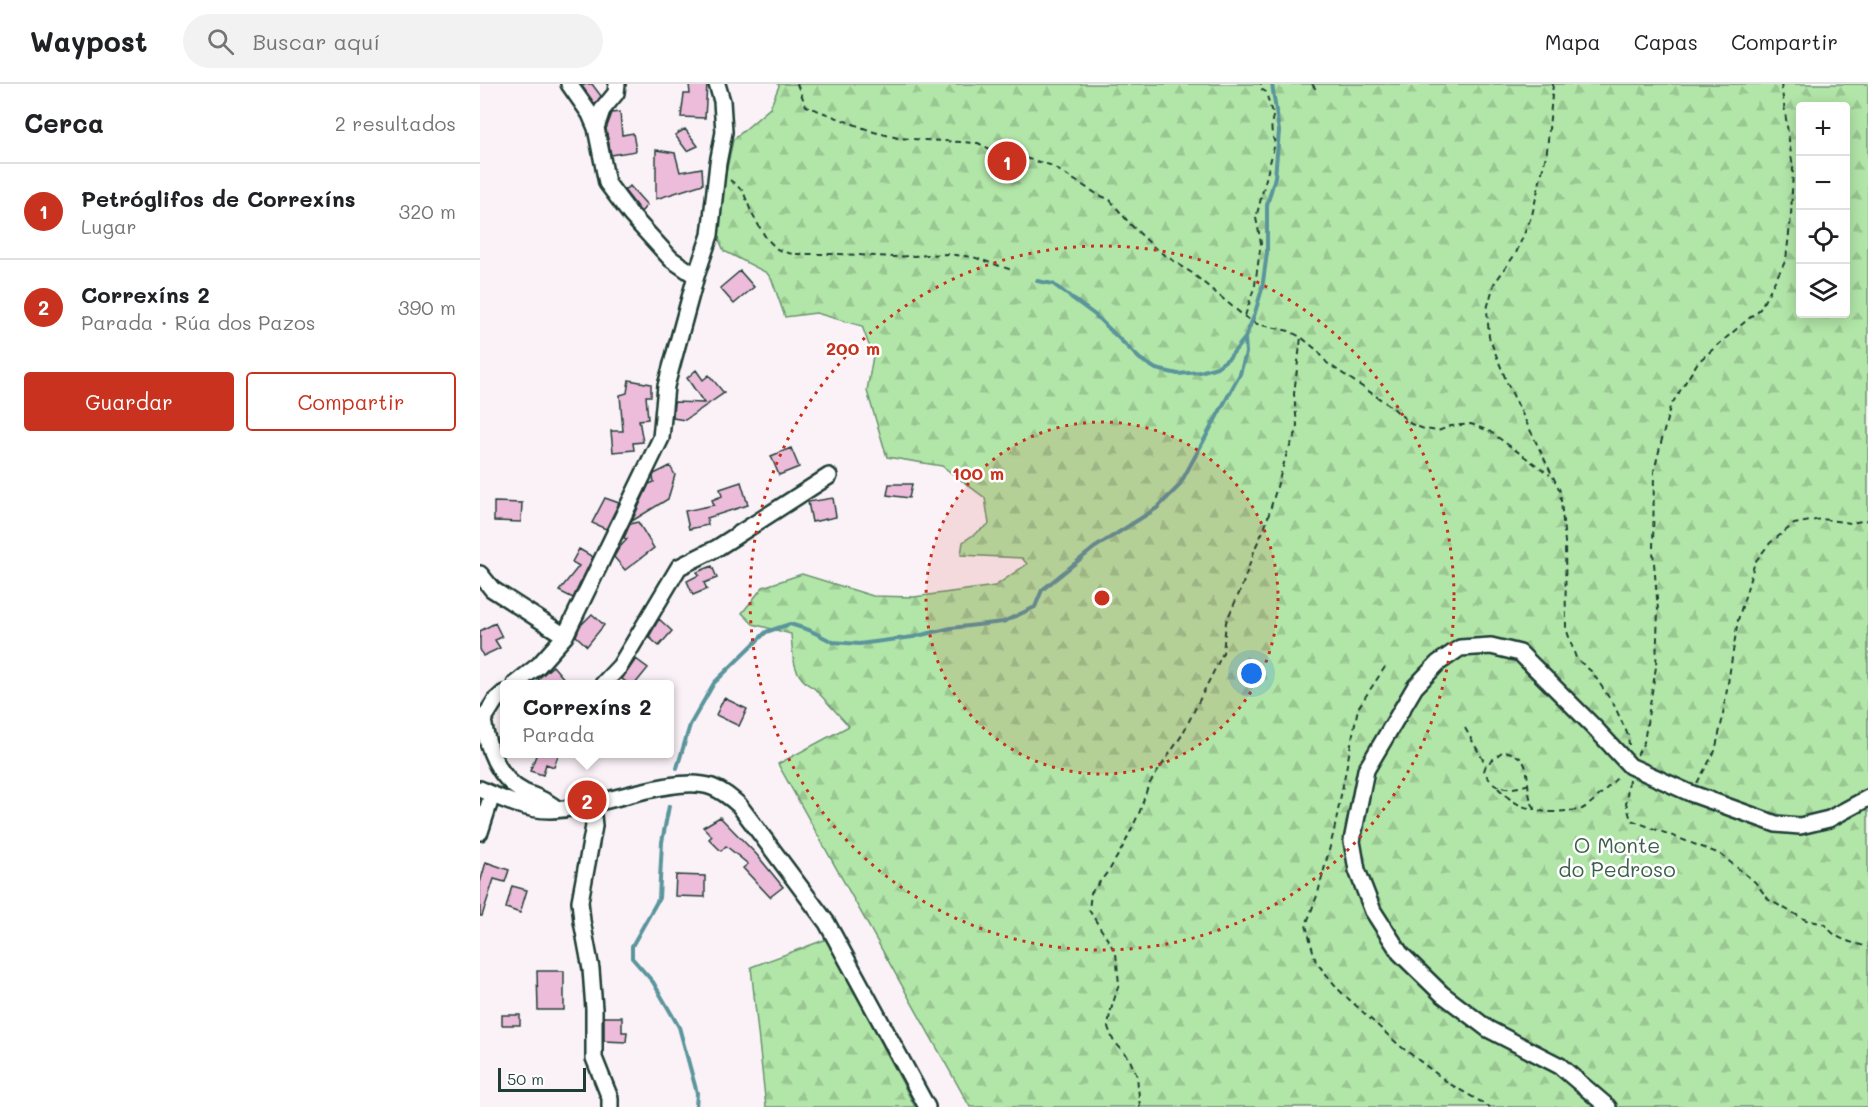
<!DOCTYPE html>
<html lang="es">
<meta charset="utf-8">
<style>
body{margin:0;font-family:Mali,sans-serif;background:#f2f2f2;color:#202124}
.controls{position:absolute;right:18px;top:18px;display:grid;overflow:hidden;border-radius:6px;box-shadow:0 3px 15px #0003}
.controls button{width:54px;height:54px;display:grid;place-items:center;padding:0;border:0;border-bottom:2px solid #e0e0e0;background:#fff;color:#202124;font:30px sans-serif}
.scale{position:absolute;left:18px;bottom:15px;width:88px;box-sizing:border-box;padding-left:6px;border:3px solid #1f3d34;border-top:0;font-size:16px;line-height:21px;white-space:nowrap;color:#1f3d34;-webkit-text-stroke:4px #fff;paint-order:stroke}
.you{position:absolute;left:772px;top:590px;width:21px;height:21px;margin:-15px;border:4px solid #fff;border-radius:50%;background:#1a73e8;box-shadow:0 0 0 9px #1a73e833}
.badge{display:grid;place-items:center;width:39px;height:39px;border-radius:50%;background:#c8321e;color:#fff;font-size:20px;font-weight:700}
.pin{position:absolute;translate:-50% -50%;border:3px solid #fff;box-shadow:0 2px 6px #0006}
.popup{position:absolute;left:20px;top:596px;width:174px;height:78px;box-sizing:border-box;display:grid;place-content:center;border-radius:6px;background:#fff;filter:drop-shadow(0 2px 4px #0005);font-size:20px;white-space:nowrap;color:#757577}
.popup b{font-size:22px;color:#202124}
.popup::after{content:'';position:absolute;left:50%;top:100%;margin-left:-12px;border:12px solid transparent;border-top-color:#fff}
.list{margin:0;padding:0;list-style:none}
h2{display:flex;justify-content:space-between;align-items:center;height:78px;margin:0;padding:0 24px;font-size:26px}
h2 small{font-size:20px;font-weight:400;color:#757577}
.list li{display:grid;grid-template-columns:39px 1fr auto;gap:18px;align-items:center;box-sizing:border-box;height:96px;padding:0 24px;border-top:2px solid #e0e0e0}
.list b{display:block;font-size:22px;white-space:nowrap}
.list p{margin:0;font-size:20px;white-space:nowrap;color:#757577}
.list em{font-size:20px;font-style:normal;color:#757577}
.actions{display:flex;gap:12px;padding:18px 24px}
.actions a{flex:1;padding:14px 0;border:2px solid #c8321e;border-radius:6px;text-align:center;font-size:21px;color:#c8321e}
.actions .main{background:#c8321e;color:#fff}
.icon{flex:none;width:33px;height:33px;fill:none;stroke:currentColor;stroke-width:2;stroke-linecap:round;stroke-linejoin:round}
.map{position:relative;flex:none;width:1388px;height:1023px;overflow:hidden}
header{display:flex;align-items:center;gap:36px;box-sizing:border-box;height:84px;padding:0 30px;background:#fff;border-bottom:2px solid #e0e0e0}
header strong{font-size:28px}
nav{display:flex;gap:33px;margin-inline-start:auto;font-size:21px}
.search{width:420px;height:54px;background:#f2f2f2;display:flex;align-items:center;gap:15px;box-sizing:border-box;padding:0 21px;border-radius:33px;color:#757577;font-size:22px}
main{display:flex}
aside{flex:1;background:#fff}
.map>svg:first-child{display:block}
</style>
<header>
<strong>Waypost</strong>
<div class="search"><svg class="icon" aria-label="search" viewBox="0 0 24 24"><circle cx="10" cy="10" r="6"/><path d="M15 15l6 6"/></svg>Buscar aquí</div>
<nav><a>Mapa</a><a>Capas</a><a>Compartir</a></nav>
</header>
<main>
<aside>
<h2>Cerca<small>2 resultados</small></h2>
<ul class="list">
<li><span class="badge">1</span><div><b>Petróglifos de Correxíns</b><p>Lugar</p></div><em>320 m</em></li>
<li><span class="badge">2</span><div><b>Correxíns 2</b><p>Parada · Rúa dos Pazos</p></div><em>390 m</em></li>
</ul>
<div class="actions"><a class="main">Guardar</a><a>Compartir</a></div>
</aside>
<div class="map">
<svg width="1388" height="1023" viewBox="0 0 1388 1023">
<defs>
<pattern id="forest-firs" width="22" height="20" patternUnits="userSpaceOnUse" patternTransform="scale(1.5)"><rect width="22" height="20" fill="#b2e6a8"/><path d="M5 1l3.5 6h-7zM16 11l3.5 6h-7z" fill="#99c691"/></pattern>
</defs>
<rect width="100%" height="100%" fill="#fbf2f8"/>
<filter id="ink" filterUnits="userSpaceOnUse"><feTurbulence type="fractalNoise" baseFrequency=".0167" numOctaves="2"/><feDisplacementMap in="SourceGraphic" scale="12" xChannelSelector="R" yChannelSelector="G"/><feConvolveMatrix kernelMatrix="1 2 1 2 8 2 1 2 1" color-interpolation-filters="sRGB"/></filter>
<g filter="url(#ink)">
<path fill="url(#forest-firs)" stroke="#68926e" stroke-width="1.5" fill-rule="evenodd" d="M298,0H1388V1023H490L298,680L369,642L334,604C312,593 313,572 311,550L273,540L262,529L283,503L322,490L393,512L434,513L515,502L547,480L542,474L481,471L483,458L509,440L505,414L462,382L407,373L387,307L393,272L382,242L336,229L305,233L292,196L287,189L244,167L238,153L239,122L253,56L290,24L299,2ZM1320,22H1366V230H1320Z
M347,855L435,1023H286L271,883Z"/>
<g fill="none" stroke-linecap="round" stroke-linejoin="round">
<path stroke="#5a959b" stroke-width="4" d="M557,197L573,200L615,231L660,275L676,285L698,290L720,288L737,283L749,274L765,254
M197,684L210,641L234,599L286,548L310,540L329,546L353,558L379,560L433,553L471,544L523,538L555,523L562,506L614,464L677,424L699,402L760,290L766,269L765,254L774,232L782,205L787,169V121L795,93L799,47L792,0
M189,722L182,758L179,814L152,862V874L173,898L199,943L217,1009L216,1023"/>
</g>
<path fill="#edbcdb" stroke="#1f3d34" stroke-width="1.5" d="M106,0H112L121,12L115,20L102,2Z
M209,0H227L225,34L201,33L204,10H210Z
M140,28L142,51L153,49L156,67L131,71L126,45L132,29Z
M205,45L218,62L207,67L195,51Z
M176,66L195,69L200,88L222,84L223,100L176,115Z
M150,102L167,121L161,128L144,106Z
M260,187L274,203L254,220L240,204Z
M216,286L223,296L229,291L244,309L205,336L193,334L194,318L224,319L207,294Z
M149,296L171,300V312H166L168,335L159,336L163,358L153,359L154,366L133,368L131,347H143L140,311L147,309Z
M311,364L319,383L299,391L291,372Z
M190,382L195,391L188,415L152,437L169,400L174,398L173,393L174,390Z
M261,398L268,421L227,434L228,441L209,445L205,427L234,421L232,416L242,412L240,405Z
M409,400H432L429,414L407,411Z
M125,414L139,419L126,445L112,439Z
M353,414L356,433L332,438L328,418Z
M14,418L42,419L41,438L14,437Z
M158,438L174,464L145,486L134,473L139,464L147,455L144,454L150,440Z
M99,465L113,473L93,514L79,507L99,482L92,478Z
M232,482L237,494L224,499L227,505L213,511L207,497L219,491L217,488Z
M112,530L124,541L107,562L96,552L100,542Z
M179,535L192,547L179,562L169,553Z
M15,539L22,553L15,556L20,564L3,572L0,565V547Z
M156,575L168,584L155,600H149L142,595Z
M73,582L85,596L80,600H64L58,595Z
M244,614L267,625L259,642L236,631Z
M57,669H79L74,683L66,680L63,691L50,687Z
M240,733L277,771L303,803L290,813L263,784L268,780L246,762L241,767L229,755L232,752L223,743Z
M6,778L29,786L25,798L14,795L2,832H0V799Z
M196,791L225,792V813L195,812Z
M32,802L47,806L40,829L26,824Z
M57,887H84V926H58Z
M22,931H40V941H22Z
M124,933H142V948H147L146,958L124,957Z"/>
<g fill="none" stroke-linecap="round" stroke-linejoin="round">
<defs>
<path id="minor" d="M89,0L110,30L116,44L127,99L151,131L191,175L216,192
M116,44L122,26L136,9L137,0
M0,490L12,505L85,552
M35,600L59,581L85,552L181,354L186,302L216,192L230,151L238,79L244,48L242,17L237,0
M123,600L140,582L199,483L237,464L349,392
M24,609L15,617L3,636C7,663 18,695 44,708C57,714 65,715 77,725
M0,705C22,715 45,726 70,726C116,726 194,689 232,703C243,707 251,714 259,721L347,839L447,1023
M112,721L114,742L100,817L102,837L111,885L114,925V974L130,1014V1023
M0,748L12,711
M1128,1023L1080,982L1008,945L962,910L920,869L893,827L877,786L872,757L886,686L935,603L958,579L980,564L1011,562L1040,569L1113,642L1150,682L1210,709L1296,740L1320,742L1349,735L1388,714"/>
</defs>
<use href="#minor" stroke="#1f3d34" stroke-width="20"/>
<path stroke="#1f3d34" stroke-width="2" stroke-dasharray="6 4.5" stroke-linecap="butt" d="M317,0L326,22L394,48L418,54L445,56L498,59L514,67L527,69L570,81L617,110L630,116L651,141L677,166L712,189L765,233L777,240L809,247L821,253L838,267L847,279L912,323L931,340L944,345L958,347L971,342L991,340L1009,347L1070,391
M832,0L838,8
M1073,0L1067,67L1052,131L1036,169L1014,200L1007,225L1009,253L1028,301L1080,407L1085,458L1086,544L1096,574L1112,588L1134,621L1148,651L1149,661
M250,96L263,107L272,130L286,154L297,165L304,168L313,170H359L413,173L467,170L493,173L532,186
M765,232L775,201L781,159L776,134L795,59C791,50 790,39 794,30L791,26L786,8L781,5V0
M905,583L878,624L854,747L838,809L826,841L836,878L860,907L920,962L970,1000L1010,1023
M985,644L1006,681
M1157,671L1164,658L1176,583L1178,526L1173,467L1174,387L1190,323L1218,278L1280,225L1306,176L1311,132L1313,84L1301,0
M1149,696L1146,719L1151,736L1240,770L1275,798L1289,816L1326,836L1345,840C1355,856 1371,858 1388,863
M1217,699L1235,667L1242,637L1258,536L1275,478L1290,459L1314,440L1341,435L1371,439L1388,436
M1049,700C1030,707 1014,707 1004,687L1006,681L1023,667C1055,672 1044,695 1051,717C1056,733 1076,727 1088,727C1092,726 1099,727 1102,725C1112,720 1131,700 1140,691
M1018,704C1029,715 1039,724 1056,725
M660,1023L657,992L649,974L633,956L628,943L630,929L639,900L636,869L609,826L611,809L630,785L645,759L660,727L668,702L702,651L743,569L746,538L761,505L776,462L785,443L807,369L816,349L817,341L814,310L821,253"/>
<use href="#minor" stroke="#fff" stroke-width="15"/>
</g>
</g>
<circle cx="622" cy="514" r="176" fill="#c8321e" fill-opacity=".12"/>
<g fill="none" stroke="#c8321e" stroke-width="3" stroke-dasharray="3 6">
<circle cx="622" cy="514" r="176"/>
<circle cx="622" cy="514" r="352"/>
</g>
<g text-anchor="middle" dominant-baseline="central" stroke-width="5" stroke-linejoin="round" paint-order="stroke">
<g font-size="21" fill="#3c5f4b" stroke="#fff">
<text x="1137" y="760">O Monte<tspan x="1137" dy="24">do Pedroso</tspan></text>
</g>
</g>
<circle cx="622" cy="514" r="9" fill="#c8321e" stroke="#fff" stroke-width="3"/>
<g font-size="18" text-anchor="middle" font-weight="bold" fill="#c8321e" stroke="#fff" stroke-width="5" stroke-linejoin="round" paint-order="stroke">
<text x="373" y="271">200 m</text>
<text x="498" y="396">100 m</text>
</g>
</svg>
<div class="controls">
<button>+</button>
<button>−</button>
<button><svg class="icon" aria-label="locate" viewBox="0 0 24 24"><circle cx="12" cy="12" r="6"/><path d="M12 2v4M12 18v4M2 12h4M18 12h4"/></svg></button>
<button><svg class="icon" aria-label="layers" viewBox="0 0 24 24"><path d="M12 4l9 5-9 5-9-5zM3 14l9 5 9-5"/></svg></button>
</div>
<div class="scale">50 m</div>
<div class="you"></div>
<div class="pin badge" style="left:527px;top:77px">1</div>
<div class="pin badge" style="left:107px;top:716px">2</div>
<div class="popup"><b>Correxíns 2</b>Parada</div>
</div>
</main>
